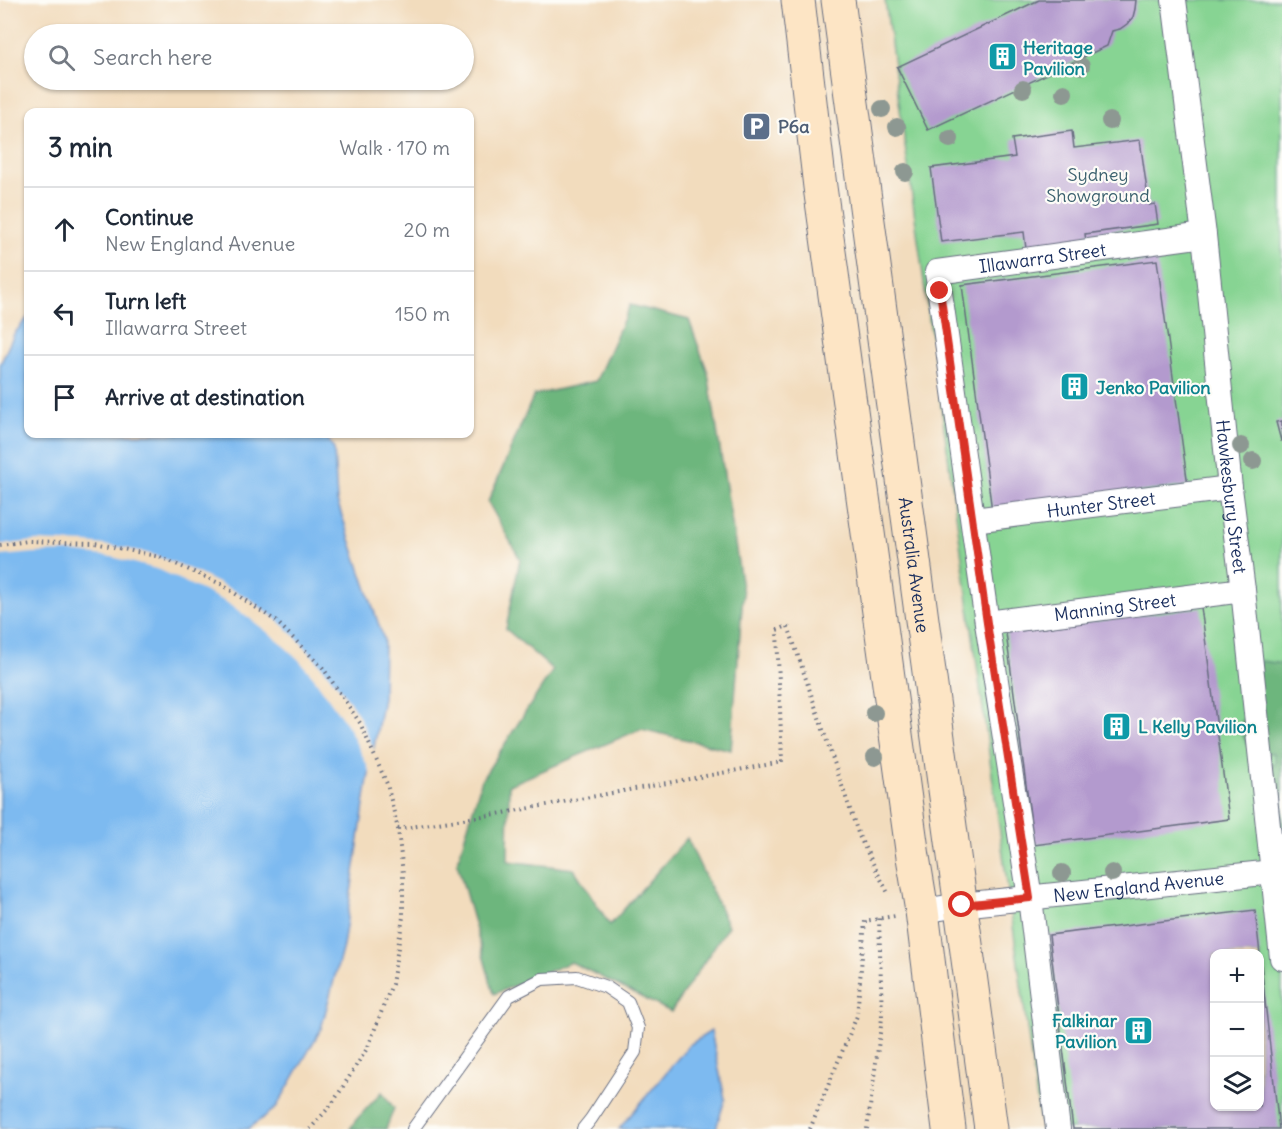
<!DOCTYPE html>
<meta charset="utf-8">
<style>
body{margin:0;font-family:Delius,sans-serif;background:#f6f6f7;color:#1f2937}
.controls{position:absolute;right:18px;bottom:18px;display:grid;overflow:hidden;border-radius:12px;box-shadow:0 2px 4px #0004}
.controls button{width:54px;height:54px;display:grid;place-items:center;padding:0;border:0;border-bottom:2px solid #e0e1e3;background:#fff;color:#1f2937;font:30px sans-serif}
.stop{position:absolute;width:18px;height:18px;margin:-14px;border:4px solid #d93025;border-radius:50%;background:#fff}
.stop.end{background:#d93025;border-color:#fff;box-shadow:0 2px 6px #0008}
.list{margin:0;padding:0;list-style:none}
h2{display:flex;justify-content:space-between;align-items:center;height:78px;margin:0;padding:0 24px;font-size:26px}
h2 small{font-size:20px;font-weight:400;color:#747a83}
.list li{display:grid;grid-template-columns:39px 1fr auto;gap:18px;align-items:center;box-sizing:border-box;height:84px;padding:0 24px;border-top:2px solid #e0e1e3}
.list b{display:block;font-size:22px;white-space:nowrap}
.list p{margin:0;font-size:20px;white-space:nowrap;color:#747a83}
.list em{font-size:20px;font-style:normal;color:#747a83}
.icon{flex:none;width:33px;height:33px;fill:none;stroke:currentColor;stroke-width:2;stroke-linecap:round;stroke-linejoin:round}
.map{position:relative;flex:none;width:1282px;height:1129px;overflow:hidden}
.search{position:absolute;background:#fff;box-shadow:0 2px 4px #0004;left:24px;top:24px;width:450px;height:66px;display:flex;align-items:center;gap:15px;box-sizing:border-box;padding:0 21px;border-radius:33px;color:#747a83;font-size:22px}
.panel{position:absolute;background:#fff;box-shadow:0 2px 4px #0004;left:24px;top:108px;width:450px;height:330px;border-radius:12px}
.map>svg:first-child{display:block}
</style>
<div class="map">
<svg width="1282" height="1129" viewBox="0 0 1282 1129">
<rect width="100%" height="100%" fill="#fdfcf7"/>
<filter id="ink" filterUnits="userSpaceOnUse"><feTurbulence type="fractalNoise" baseFrequency=".0167" numOctaves="2"/><feDisplacementMap in="SourceGraphic" scale="12" xChannelSelector="R" yChannelSelector="G"/><feConvolveMatrix kernelMatrix="1 2 1 2 8 2 1 2 1" color-interpolation-filters="sRGB"/></filter>
<filter id="wash" filterUnits="userSpaceOnUse"><feTurbulence type="fractalNoise" baseFrequency=".008" numOctaves="4" result="noise"/><feDisplacementMap in="SourceGraphic" scale="24" xChannelSelector="R" yChannelSelector="G"/><feGaussianBlur stdDeviation="1.35" result="paint"/><feColorMatrix in="noise" values="0 0 0 0 0 0 0 0 0 0 0 0 0 0 0 0 0 1.4 0 .05"/><feComposite in="paint" operator="in"/></filter>
<g filter="url(#wash)">
<rect width="100%" height="100%" fill="#f2dcbd"/>
<path fill="#87d493" stroke="#518278" stroke-width="1.5" fill-rule="evenodd" d="M885,0H1282V1129H1041ZM1214,954H1260V1106H1214Z"/>
<path fill="#6db67d" stroke="#44726e" stroke-width="1.5" d="M630,305L689,320L708,373L743,594L731,750L641,729L509,785L508,861L574,869L610,925L687,838L728,926L671,1012L571,962L494,994L457,863L482,779L553,670L506,629L520,559L488,502L534,395L596,381Z
M1261,661L1282,664V836L1275,841L1262,771L1276,763L1274,753H1267L1247,745L1239,725L1248,714L1243,701L1253,690Z
M382,1092L394,1108L386,1129H350L356,1120Z"/>
<path fill="#7dbaf0" stroke="#4c74a7" stroke-width="1.5" d="M28,317V434H325L334,449L337,501L384,640L383,698L367,785L343,946L321,1029L276,1108L248,1129H0V365L14,334Z
M711,1031L725,1099L716,1129H619L689,1045Z"/>
<path fill="#f2dcbd" d="M35,541L87,543L120,547L151,554L183,566L247,597L280,622L300,641L340,688L358,714L376,754L372,778L366,763L348,727L315,679L298,659L275,638L249,618L226,602L160,570L112,557L71,552L34,553L0,556V545Z"/>
<g id="blocks">
<path fill="#b39ace" d="M1039,0H1136L1135,9L1133,17L1127,24L1120,29L1112,31L1107,46L928,130L897,67Z
M1072,131L1074,148L1140,140L1149,205L1155,204L1158,224L1085,234L1086,241L1026,249L1024,232L941,242L931,168L1015,157L1012,139Z
M1157,260L1188,486L992,511L962,285Z
M1282,421V441H1281L1276,422Z
M1201,607L1229,819L1034,845L1006,633Z
M1255,910L1260,954H1214V1106H1260V966L1261,965L1279,1129H1073L1049,935Z"/>
</g>
</g>
<g filter="url(#ink)">
<use href="#blocks" fill-opacity="0" stroke="#666c7f" stroke-width="1.5"/>
<g fill="none" stroke-linecap="round" stroke-linejoin="round">
<defs>
<path id="lane" d="M413,1129L509,996L542,979L577,977L606,987L628,1002L638,1028L635,1052L591,1119L583,1129"/>
<g id="street">
<path id="s1" d="M1174,0L1204,235L1230,488L1243,590L1282,958"/>
<path id="s2" d="M973,520L1230,488"/>
<path id="s3" d="M987,623L1243,590"/>
<path id="s4" d="M922,911L961,905L1282,871"/>
<path id="s5" d="M1058,1129L1030,898L987,623L937,272L1204,235"/>
</g>
<g id="secondary">
<path d="M798,0L820,187L913,857L922,911L949,1129"/>
<path id="s6" d="M838,0L991,1129"/>
</g>
</defs>
<use href="#lane" stroke="#666c7f" stroke-width="14"/>
<use href="#street" stroke="#666c7f" stroke-width="26"/>
<use href="#secondary" stroke="#666c7f" stroke-width="35"/>
<path stroke="#666c7f" stroke-width="4" stroke-dasharray="1.5 4.5" stroke-linecap="butt" d="M0,545L28,541L95,543L160,557L221,584L276,621L323,668L360,723L387,784L398,829L403,874V917L392,984L368,1047L332,1104L310,1129
M398,829L503,813L782,762L777,630L788,626L859,836L888,893
M810,1129L857,1016L865,921L895,916
M867,1129L882,1018L879,918"/>
<use href="#lane" stroke="#fff" stroke-width="12"/>
<use href="#street" stroke="#fff" stroke-width="24"/>
<use href="#secondary" stroke="#fde5c5" stroke-width="33"/>
</g>
<g fill="#8d9892">
<circle cx="1081" cy="66" r="9"/>
<circle cx="1023" cy="89" r="9"/>
<circle cx="1064" cy="93" r="9"/>
<circle cx="882" cy="109" r="9"/>
<circle cx="1110" cy="121" r="9"/>
<circle cx="897" cy="127" r="9"/>
<circle cx="950" cy="139" r="9"/>
<circle cx="905" cy="172" r="9"/>
<circle cx="1241" cy="446" r="9"/>
<circle cx="1253" cy="461" r="9"/>
<circle cx="874" cy="713" r="9"/>
<circle cx="875" cy="757" r="9"/>
<circle cx="1062" cy="873" r="9"/>
<circle cx="1112" cy="873" r="9"/>
</g>
</g>
<g fill="none" stroke-linecap="round" stroke-linejoin="round" filter="url(#ink)">
<path stroke="#d93025" stroke-width="8" d="M940,291L987,623L1030,898L962,905"/>
</g>
<defs>
<symbol id="building-square" viewBox="-11 -11 22 22"><rect x="-9" y="-9" width="18" height="18" rx="4" fill="#0f9aa8" stroke="#fdfcf7"/><path d="M-4-6H4V6H1V3H-1V6H-4ZM-2.5-4.3h1.7v1.8h-1.7ZM.8-4.3h1.7v1.8H.8ZM-2.5-1h1.7V.8h-1.7ZM.8-1h1.7V.8H.8Z" fill="#fff"/></symbol>
<symbol id="parking-square" viewBox="-11 -11 22 22"><rect x="-9" y="-9" width="18" height="18" rx="4" fill="#5c6f8a" stroke="#fdfcf7"/><path d="M-3.5-5.5H1a3.5 3.5 0 0 1 0 7H-1V5.5H-3.5ZM-1-3.4V-.6H.8a1.4 1.4 0 0 0 0-2.8Z" fill="#fff"/></symbol>
</defs>
<g fill-rule="evenodd">
<use href="#building-square" x="986" y="40" width="33" height="33"/>
<use href="#parking-square" x="740" y="110" width="33" height="33"/>
<use href="#building-square" x="1058" y="370" width="33" height="33"/>
<use href="#building-square" x="1100" y="710" width="33" height="33"/>
<use href="#building-square" x="1122" y="1014" width="33" height="33"/>
</g>
<g text-anchor="middle" dominant-baseline="central" stroke-width="4.5" stroke-linejoin="round" paint-order="stroke">
<g font-size="18" font-weight="bold" fill="#0d838f" stroke="#fdfcf7" text-anchor="start">
<text x="1023" y="47">Heritage<tspan x="1023" dy="21">Pavilion</tspan></text>
<text x="1096" y="387">Jenko Pavilion</text>
<text x="1138" y="726">L Kelly Pavilion</text>
<text x="1117" y="1020" text-anchor="end">Falkinar<tspan x="1117" dy="21">Pavilion</tspan></text>
</g>
<g font-size="18" font-weight="bold" fill="#4e5e75" stroke="#fdfcf7" text-anchor="start">
<text x="778" y="126">P6a</text>
</g>
<g font-size="18" fill="#3b616e" stroke="#fdfcf7">
<text x="1098" y="174">Sydney<tspan x="1098" dy="21">Showground</tspan></text>
</g>
<g font-size="18" fill="#1b2f5e" stroke="#fdfcf7">
<text stroke="none"><textPath href="#s5" startOffset="972">Illawarra Street</textPath></text>
<text stroke="none"><textPath href="#s1" startOffset="500">Hawkesbury Street</textPath></text>
<text stroke="none"><textPath href="#s2" startOffset="129">Hunter Street</textPath></text>
<text stroke="none"><textPath href="#s6" startOffset="570">Australia Avenue</textPath></text>
<text stroke="none"><textPath href="#s3" startOffset="129">Manning Street</textPath></text>
<text stroke="none"><textPath href="#s4" startOffset="218">New England Avenue</textPath></text>
</g>
</g>
</svg>
<div class="controls">
<button>+</button>
<button>−</button>
<button><svg class="icon" aria-label="layers" viewBox="0 0 24 24"><path d="M12 4l9 5-9 5-9-5zM3 14l9 5 9-5"/></svg></button>
</div>
<div class="stop" style="left:962px;top:905px"></div>
<div class="stop end" style="left:940px;top:291px"></div>
<div class="search"><svg class="icon" aria-label="search" viewBox="0 0 24 24"><circle cx="10" cy="10" r="6"/><path d="M15 15l6 6"/></svg>Search here</div>
<section class="panel">
<h2>3 min<small>Walk · 170 m</small></h2>
<ul class="list">
<li><svg class="icon" aria-label="ahead" viewBox="0 0 24 24"><path d="M12 20V5M6 11l6-6 6 6"/></svg><div><b>Continue</b><p>New England Avenue</p></div><em>20 m</em></li>
<li><svg class="icon" aria-label="left" viewBox="0 0 24 24"><path d="M17 20v-9H6M10 6l-5 5 5 5"/></svg><div><b>Turn left</b><p>Illawarra Street</p></div><em>150 m</em></li>
<li><svg class="icon" aria-label="arrive" viewBox="0 0 24 24"><path d="M6 21V4h12l-3 4 3 4H6"/></svg><div><b>Arrive at destination</b></div></li>
</ul>
</section>
</div>
